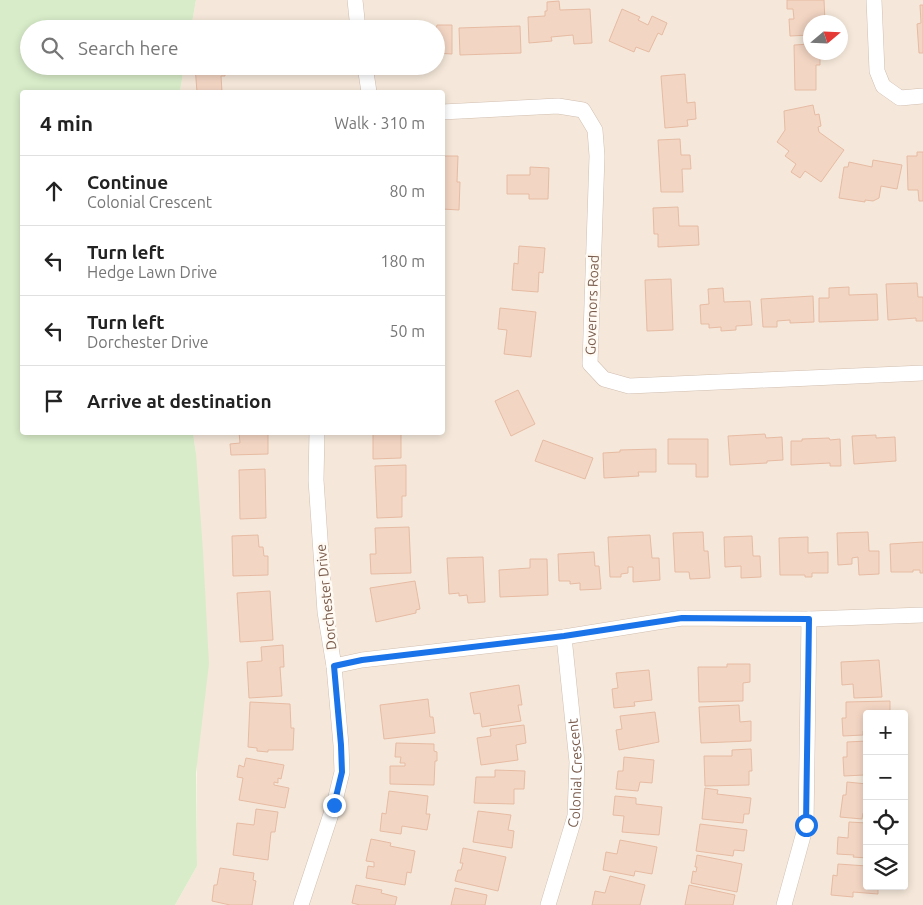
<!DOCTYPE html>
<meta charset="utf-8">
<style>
body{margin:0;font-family:Ubuntu,sans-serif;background:#f6f6f6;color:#222}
.controls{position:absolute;right:15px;bottom:15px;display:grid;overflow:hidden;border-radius:5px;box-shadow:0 2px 8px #0003}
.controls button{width:45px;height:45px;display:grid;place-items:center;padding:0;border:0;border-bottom:1px solid #e0e0e0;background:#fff;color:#222;font:25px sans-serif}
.compass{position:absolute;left:803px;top:15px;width:45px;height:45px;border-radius:50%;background:#fff;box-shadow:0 2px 8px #0003;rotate:71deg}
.stop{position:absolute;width:15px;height:15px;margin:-11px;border:4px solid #1a73e8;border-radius:50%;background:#fff}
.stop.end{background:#1a73e8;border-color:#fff;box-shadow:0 1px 5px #0008}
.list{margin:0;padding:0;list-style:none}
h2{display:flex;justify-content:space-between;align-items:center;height:65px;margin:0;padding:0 20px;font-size:21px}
h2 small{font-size:16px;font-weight:400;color:#767676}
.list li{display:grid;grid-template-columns:32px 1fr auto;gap:15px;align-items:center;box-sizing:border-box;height:70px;padding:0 20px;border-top:1px solid #e0e0e0}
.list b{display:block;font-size:19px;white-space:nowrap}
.list p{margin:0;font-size:16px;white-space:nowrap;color:#767676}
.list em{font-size:16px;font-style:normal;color:#767676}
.icon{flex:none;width:28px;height:28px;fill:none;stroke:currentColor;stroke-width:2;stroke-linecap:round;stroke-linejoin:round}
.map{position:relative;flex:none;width:923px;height:905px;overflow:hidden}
.search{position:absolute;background:#fff;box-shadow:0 2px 8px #0003;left:20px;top:20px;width:425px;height:55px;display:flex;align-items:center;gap:12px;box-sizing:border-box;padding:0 18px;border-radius:28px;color:#767676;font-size:19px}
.panel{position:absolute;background:#fff;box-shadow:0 2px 8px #0003;left:20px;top:90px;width:425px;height:345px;border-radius:5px}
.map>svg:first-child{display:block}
</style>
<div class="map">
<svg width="923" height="905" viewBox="0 0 923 905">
<rect width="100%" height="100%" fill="#fdf6ec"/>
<path fill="#f5e8da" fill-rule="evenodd" d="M196,0H923V905H175L197,866L196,453L193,433L442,432V92H180L184,66H436V29H191ZM810,22H840V52H810ZM867,714H904V886H867Z"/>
<path fill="#d8ecc9" d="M0,0H196L191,29H29V66H184L180,92H22V432L193,433L196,453L203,551L209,664L196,773L197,866L175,905H0Z"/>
<path fill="#f3d5c3" stroke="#e6bba3" d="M787,0H824L825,22H810V35L790,36L789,19H794L793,9H787Z
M559,1L560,10L590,9L592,43L574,44L573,35L551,37L552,41L529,43L528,17L545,16V11H547V2Z
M920,5H923V53H919L917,24L921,23Z
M622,9L640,17L638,20L648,25L652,16L667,23L662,35L658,33L649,52L636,47L634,52L609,41Z
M437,25H452V54L436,53V29H399H436Z
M520,26L521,53L460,55L459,28Z
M810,44V52H820V65H816V90H795L794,45Z
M195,66H224L225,76H221L222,92H197Z
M685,74L687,103L695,102L696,119L687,120L688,126L665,128L661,76Z
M813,105L815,115L819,114L821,126L818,127L819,132L844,150L821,182L805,171L800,178L791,172L796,164L785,156L789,151L777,142L785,130L784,111Z
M680,139L681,155H690L691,169H682L683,192H661L658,140Z
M917,152H923V201H919L918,190H908L907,156H917Z
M442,156H458L457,182H460L459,210L442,209Z
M873,160L902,165L897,189L881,186L879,198L873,201L865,200V202L839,198L844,167H848L849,162L872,167Z
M530,167L549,168L548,199H529V194H507V175H530Z
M678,207L679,226H698L699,245L658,247V234H654L653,208Z
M519,246L545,248L543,273L539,272L538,292L512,290L514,263L518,264Z
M671,279L673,330L647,331L645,280Z
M917,283L918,297H923V321H916V318L888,320L886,284Z
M849,287V295L877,294L878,320L819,322V298H829V288Z
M723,288L724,302L750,301L752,325L736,326V330L721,331V327L709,328V324H701L700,305L709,304L708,289Z
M813,296L814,322L790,323V320L777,321V327H763L761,299Z
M500,308L536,312L531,357L504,354L507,330L498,329Z
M518,390L535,424L511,436L495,401Z
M239,432H268V454L231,455L230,444L240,443Z
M373,432H401V458L373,459Z
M765,434L766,438L782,437L783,460L767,461V463L730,465L728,436Z
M876,435V438L895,437L896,461L854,464L852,436Z
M829,438L830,440L840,439L841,466H830V463L791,465V441H802V439Z
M668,439H708V477H696V464H668Z
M543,440L593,458L585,479L535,461Z
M656,449V472H638L639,476L604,478L603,453L620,452V450Z
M406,465V496H402V517L377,518L375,466Z
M265,469L266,518L240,519L239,470Z
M409,527L411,573L371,574L370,554H376L375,528Z
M703,532L704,551H708L710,578L690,579L689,572H675L673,533Z
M868,532L869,551H879V574L859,575L858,557L852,558V564L838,565L837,533Z
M258,535L259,547H263L264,556H268V575L233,576L232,536Z
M650,535L652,558H659L660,580L633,582V567H628V573L621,574V577H610L608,537Z
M752,536L753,556H760L761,577L741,578V566L725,567L724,537Z
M808,537V553L828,552V573H812V577H805V575H780L779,538Z
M923,542V573H920V570H913V572H891L890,544Z
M594,552L595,566H599L601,589L580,590V583L570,584V581H559L558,554Z
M483,557L485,602L468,603L467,595L459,596V593L449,594L447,558Z
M530,559H547L548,595L500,597L499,570L530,568Z
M415,581L420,609L416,610V613L376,622L370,588Z
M270,591L273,640L240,642L237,593Z
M283,645L284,667H280L282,696L249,698L247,662L262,661L261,647Z
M879,660L882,697L854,698L853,684L842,685L841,662Z
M727,664H750V682L743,683V701L699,702L698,667H727Z
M649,670L652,700L634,702L635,706L614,708L612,689L618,688L616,673Z
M519,685L522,705H518L521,721L482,727L480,713L474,714L470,693Z
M428,699L430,717H433L435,733L384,739L380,705Z
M890,701V714H867V731H863V735L843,736L842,718H846V702Z
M250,702L290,704L291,728H294L293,750H268V752L257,751V748L248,747Z
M739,705L740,722L751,721V741L701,743L699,707Z
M655,712L659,742L619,750L616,730L622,729L620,716Z
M524,725L526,743L516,745L518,760L481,765L477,738L491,736L490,729Z
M867,741V771H864V775L844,776L843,757H847V742Z
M396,743L434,744V751L437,752V761H435L434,785L390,784V766H405V763H400L401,757H395Z
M751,749L752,771H749V785L705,786L704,756H732V750Z
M624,757L654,760L652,783L640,782L638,791L616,789L618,771H623Z
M246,758L284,765L281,779L278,778V783L274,782V785L289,788L285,808L239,800L243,778L237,777L239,765L244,767Z
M495,770L525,771L524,789H514V804L474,803L476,777H495Z
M847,782L867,784V813H863L862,819L840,817L843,795H846Z
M705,788L718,790L717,794L751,798L749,814H744L743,823L702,819Z
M389,791L428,796L426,814H430L427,830L402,826L401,834L380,831L382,813L386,814Z
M615,796L636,798V804L662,807L659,835L622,832L624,816L613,815Z
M256,809L278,812L275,832H271L268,860L233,855L237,823L254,825Z
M478,811L511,815L508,830L514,831L512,848L473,842Z
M849,822L867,823V858L853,857L854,855L837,854L838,837L848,838Z
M700,824L747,830L744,851L734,850L733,856L696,851Z
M371,839L391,843L390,846L415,851L411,873L407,872L405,885L366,878L368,866L374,867V862L366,861Z
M620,840L657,847L652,874L635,871L634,876L603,870L606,852L617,854Z
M463,848L506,857L498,891L455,881L458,870H461L463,863H460Z
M697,855L742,864L737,892L691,883L693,871L696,872L697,867H695Z
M838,864L867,866V886H878V894L853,892V897L831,895L833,875L837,876Z
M220,868L254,873L253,880L256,881L252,905H230L212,901L214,885H217Z
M610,876L645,885L640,905H592L595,891L605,893Z
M356,885L382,890L381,893L397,897L395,905H360L352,903Z
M689,885L735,895L733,905H685Z
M455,888L487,895L485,905H451Z"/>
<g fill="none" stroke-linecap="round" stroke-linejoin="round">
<defs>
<g id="minor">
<path d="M355,0L358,29"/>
<path d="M874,0L877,71L883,86L900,98L923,96"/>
<path d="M365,66L369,92"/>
<path d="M442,112L558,106L583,110L595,130L597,156L590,364L604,379L629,386L923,373"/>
<path d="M334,666L362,660L564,637L682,618L809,619L923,615"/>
<path d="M301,905L334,805L342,772L341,745L334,666L325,612L316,480L317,432"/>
<path id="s1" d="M548,905L575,816L577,762L564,637"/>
<path d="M784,905L806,825L809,619"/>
</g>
</defs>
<use href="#minor" stroke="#d1beb0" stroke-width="16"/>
<use href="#minor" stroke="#fff" stroke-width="15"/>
</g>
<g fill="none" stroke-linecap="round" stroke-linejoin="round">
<path stroke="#1a73e8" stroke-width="6" d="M334,805L342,772L341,745L334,666L362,660L564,636L682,618L809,619L806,825"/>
</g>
<g text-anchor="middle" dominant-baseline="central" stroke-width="5" stroke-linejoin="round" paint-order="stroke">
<g font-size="14" fill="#7a5c4d" stroke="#fffaf3">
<text transform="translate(592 305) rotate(-88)">Governors Road</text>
<text transform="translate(326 597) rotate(-96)">Dorchester Drive</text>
<text stroke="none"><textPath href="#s1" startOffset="136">Colonial Crescent</textPath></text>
</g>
</g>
</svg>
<div class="controls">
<button>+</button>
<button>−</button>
<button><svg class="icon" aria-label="locate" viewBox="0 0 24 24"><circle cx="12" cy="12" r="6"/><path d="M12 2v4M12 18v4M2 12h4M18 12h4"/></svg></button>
<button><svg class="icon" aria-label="layers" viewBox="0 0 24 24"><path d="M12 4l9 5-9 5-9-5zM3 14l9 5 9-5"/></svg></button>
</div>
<svg class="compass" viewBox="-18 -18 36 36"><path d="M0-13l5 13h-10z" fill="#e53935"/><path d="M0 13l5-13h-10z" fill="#767676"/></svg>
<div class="stop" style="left:806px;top:825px"></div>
<div class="stop end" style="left:334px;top:805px"></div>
<div class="search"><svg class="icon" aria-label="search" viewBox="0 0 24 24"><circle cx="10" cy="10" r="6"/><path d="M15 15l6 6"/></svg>Search here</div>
<section class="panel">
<h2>4 min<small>Walk · 310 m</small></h2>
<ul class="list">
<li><svg class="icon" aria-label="ahead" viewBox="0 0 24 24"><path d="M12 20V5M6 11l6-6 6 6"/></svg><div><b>Continue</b><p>Colonial Crescent</p></div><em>80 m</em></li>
<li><svg class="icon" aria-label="left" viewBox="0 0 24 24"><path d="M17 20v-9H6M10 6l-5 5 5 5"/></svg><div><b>Turn left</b><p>Hedge Lawn Drive</p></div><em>180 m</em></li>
<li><svg class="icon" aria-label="left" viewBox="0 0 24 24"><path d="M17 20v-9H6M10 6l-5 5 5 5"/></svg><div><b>Turn left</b><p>Dorchester Drive</p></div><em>50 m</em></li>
<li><svg class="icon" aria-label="arrive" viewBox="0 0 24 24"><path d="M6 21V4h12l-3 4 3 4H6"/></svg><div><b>Arrive at destination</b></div></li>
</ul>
</section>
</div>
